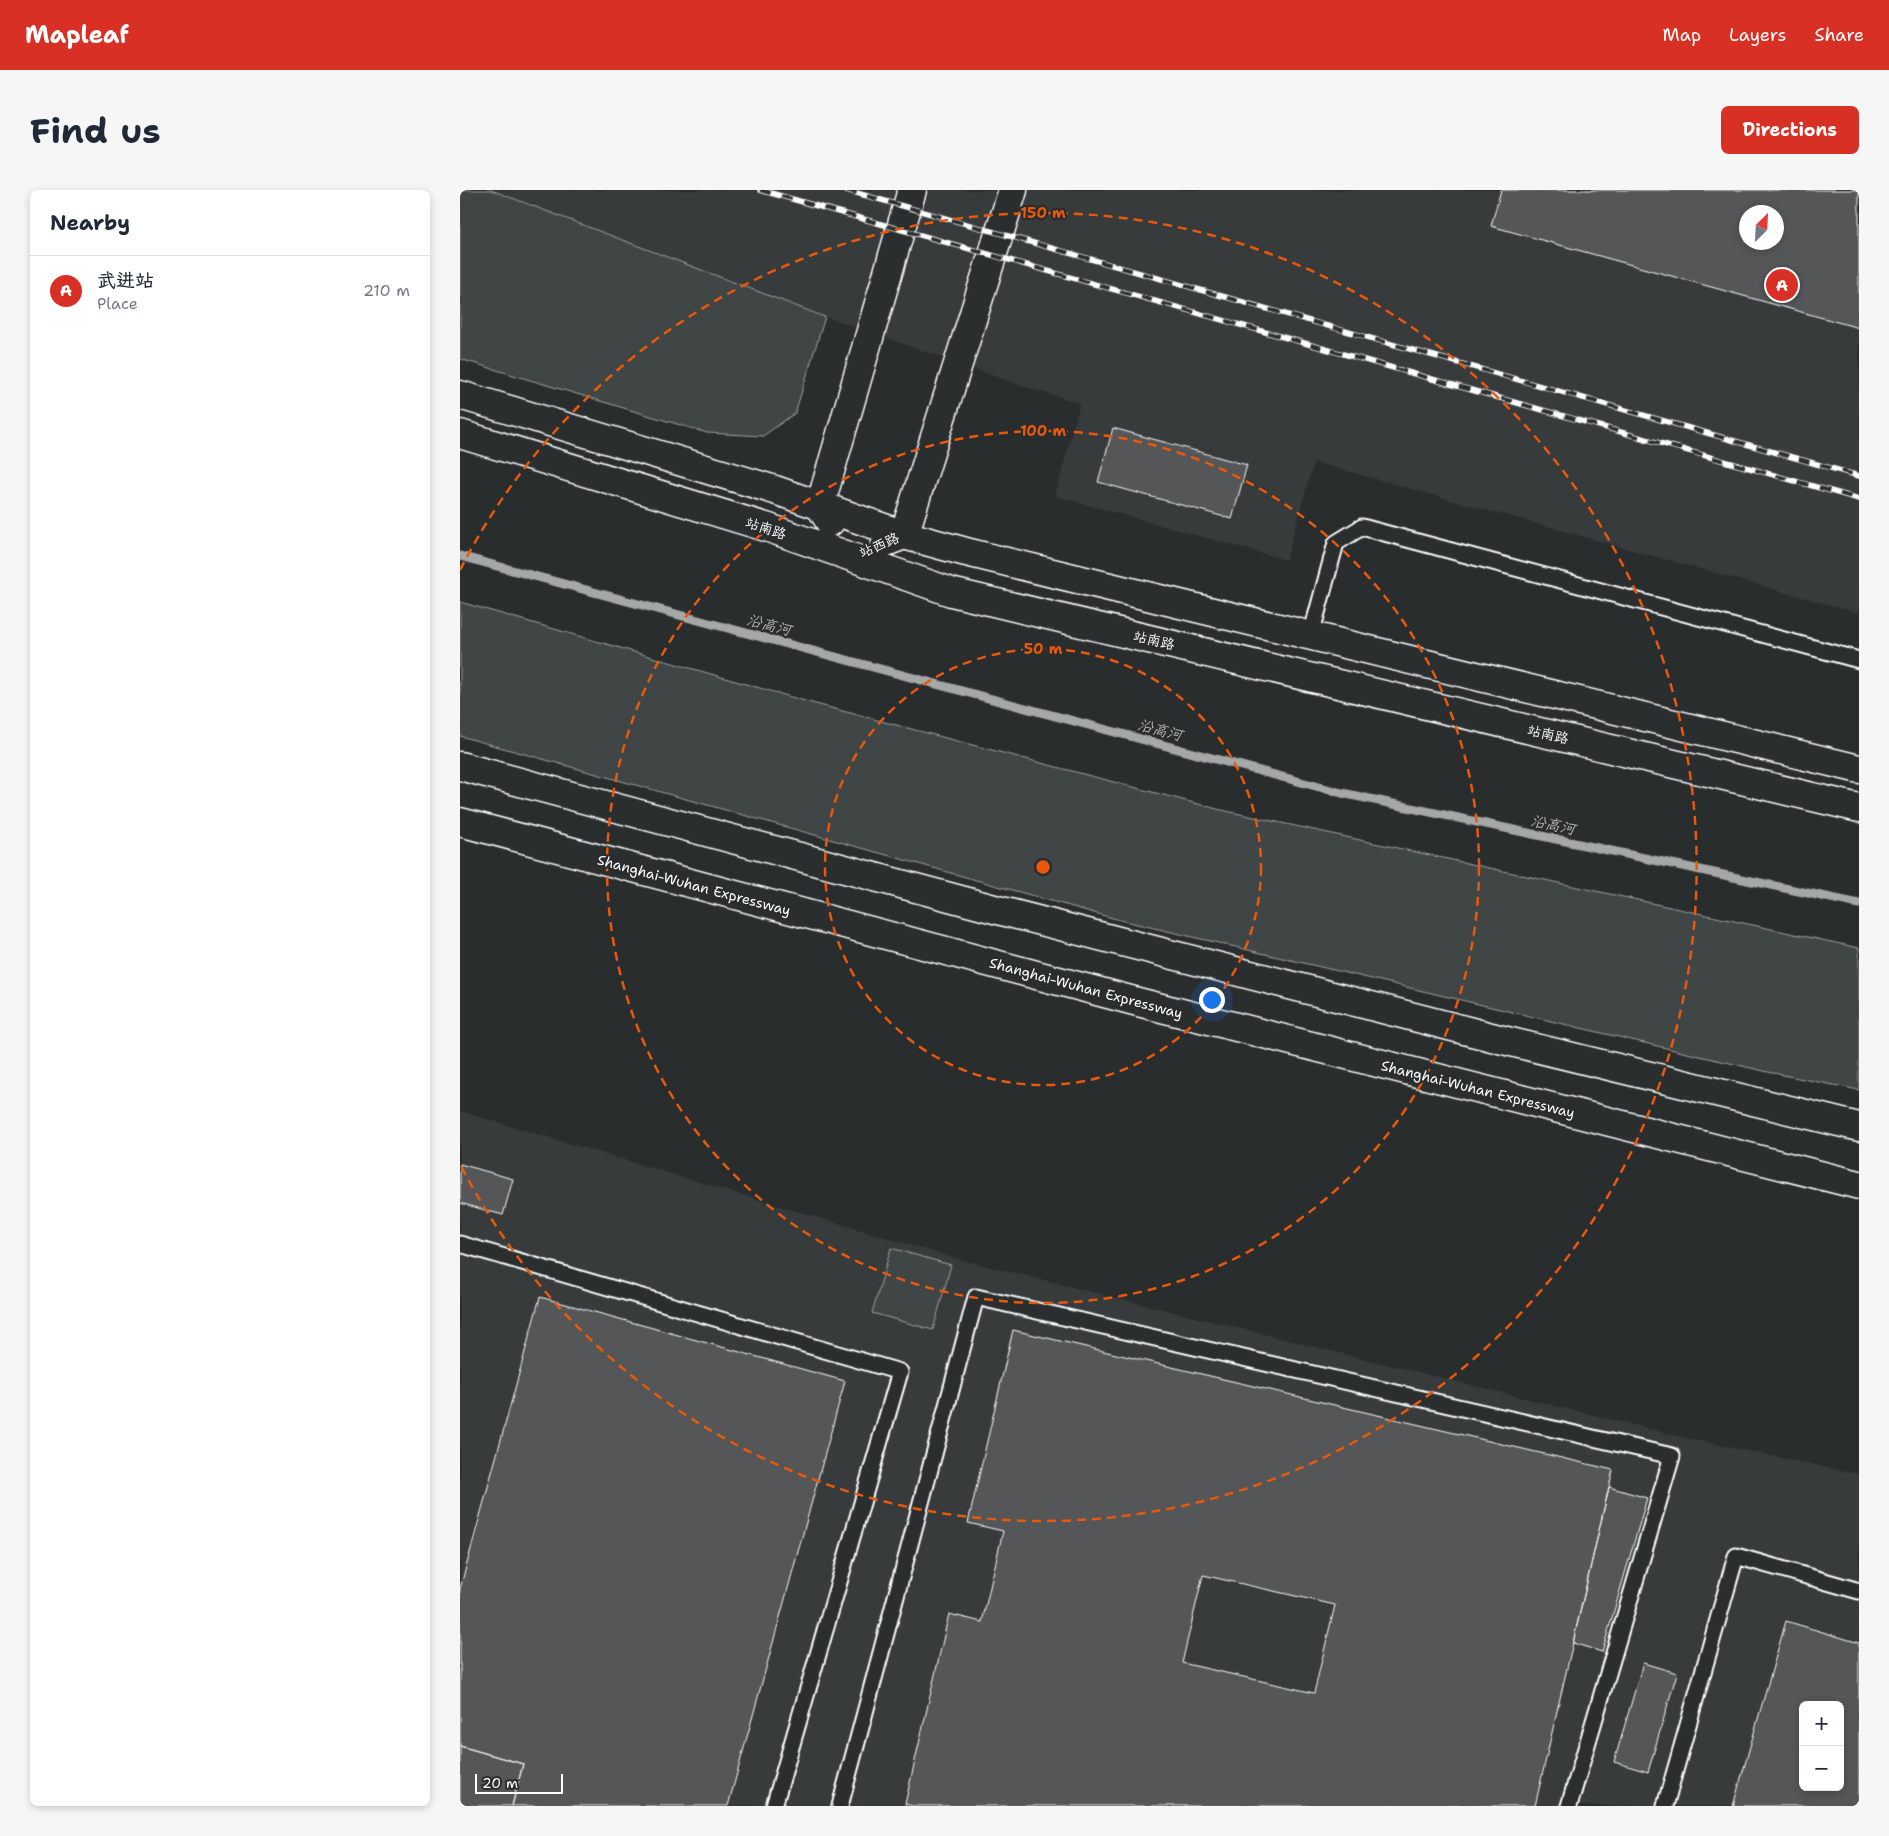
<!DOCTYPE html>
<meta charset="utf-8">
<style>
body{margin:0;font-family:"Shantell Sans","LXGW WenKai TC",sans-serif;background:#f6f6f7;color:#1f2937}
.controls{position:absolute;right:15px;bottom:15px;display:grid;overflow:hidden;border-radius:8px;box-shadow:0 2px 8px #0003}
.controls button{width:45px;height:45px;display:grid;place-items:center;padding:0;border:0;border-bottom:1px solid #e0e1e3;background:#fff;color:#1f2937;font:25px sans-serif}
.compass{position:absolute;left:1279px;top:15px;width:45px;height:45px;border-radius:50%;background:#fff;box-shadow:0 2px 8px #0003;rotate:24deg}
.scale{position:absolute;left:15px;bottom:12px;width:88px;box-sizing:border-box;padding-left:5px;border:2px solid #fff;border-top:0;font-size:14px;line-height:18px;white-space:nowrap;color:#fff;-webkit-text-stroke:4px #2a2d2e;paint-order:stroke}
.you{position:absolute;left:751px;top:809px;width:18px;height:18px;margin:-12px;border:4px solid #fff;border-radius:50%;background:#1a73e8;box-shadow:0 0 0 8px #1a73e833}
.badge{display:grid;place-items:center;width:32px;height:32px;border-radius:50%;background:#d93025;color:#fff;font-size:16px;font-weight:700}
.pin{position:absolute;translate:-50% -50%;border:2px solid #fff;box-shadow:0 1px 5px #0006}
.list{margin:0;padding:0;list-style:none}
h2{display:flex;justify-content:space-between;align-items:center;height:65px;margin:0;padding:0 20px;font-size:21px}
h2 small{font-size:16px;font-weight:400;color:#747a83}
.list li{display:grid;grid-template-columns:32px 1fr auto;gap:15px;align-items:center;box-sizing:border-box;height:70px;padding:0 20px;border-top:1px solid #e0e1e3}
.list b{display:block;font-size:19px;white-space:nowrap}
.list p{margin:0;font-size:16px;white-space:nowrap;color:#747a83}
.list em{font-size:16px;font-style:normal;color:#747a83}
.map{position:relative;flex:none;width:1399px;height:1616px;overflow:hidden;border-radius:8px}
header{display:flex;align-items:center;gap:30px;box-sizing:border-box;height:70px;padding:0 25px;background:#d93025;color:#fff}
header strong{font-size:24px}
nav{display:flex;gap:28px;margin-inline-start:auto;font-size:18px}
.intro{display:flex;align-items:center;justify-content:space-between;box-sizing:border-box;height:120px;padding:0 30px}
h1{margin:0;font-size:35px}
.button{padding:12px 22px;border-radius:8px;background:#d93025;color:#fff;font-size:18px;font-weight:700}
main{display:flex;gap:30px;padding:0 30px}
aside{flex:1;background:#fff;border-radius:8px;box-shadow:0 2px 8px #0003}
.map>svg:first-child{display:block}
</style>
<header>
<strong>Mapleaf</strong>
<nav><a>Map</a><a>Layers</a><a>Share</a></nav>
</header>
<div class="intro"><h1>Find us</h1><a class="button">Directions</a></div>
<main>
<aside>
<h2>Nearby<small></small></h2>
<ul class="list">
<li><span class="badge">A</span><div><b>武进站</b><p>Place</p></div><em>210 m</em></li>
</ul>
</aside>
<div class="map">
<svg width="1399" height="1616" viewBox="0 0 1399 1616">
<rect width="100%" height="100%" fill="#2a2d2e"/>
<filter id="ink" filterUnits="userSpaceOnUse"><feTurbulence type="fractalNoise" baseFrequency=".02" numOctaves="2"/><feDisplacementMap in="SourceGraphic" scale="10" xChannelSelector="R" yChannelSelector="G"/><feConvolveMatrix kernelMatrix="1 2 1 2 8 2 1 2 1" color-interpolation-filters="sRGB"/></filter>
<g filter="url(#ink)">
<path fill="#373a3b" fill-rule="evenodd" d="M30,0H1399V423L854,272L826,370L595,306L620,213L572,199L318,110ZM1286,22H1316V52H1286Z
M0,921L498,1069L1235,1250L1399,1284V1616H0ZM1343,1515H1380V1597H1343Z"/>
<path fill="#414445" stroke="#a0a2a2" d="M0,0H31L365,127L335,223L303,246L247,243L0,169Z
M0,412L352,513L757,619L1399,758V900L1308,882L656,729L0,546Z
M431,1058L491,1075L473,1140L412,1123Z"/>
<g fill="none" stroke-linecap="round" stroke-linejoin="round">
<path stroke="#a6a7a7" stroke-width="9" d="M0,366L882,603L1399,714"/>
</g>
<path fill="#555758" stroke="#fff" fill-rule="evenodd" d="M1041,0H1399V138L1031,36ZM1286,22H1316V52H1286Z
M653,238L787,275L772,329L638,292Z
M0,974L53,989L43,1025L0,1013Z
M80,1107L385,1191L268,1616H52L63,1574L0,1556V1399Z
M553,1140L1153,1280L1075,1616H453L445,1614L489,1424L522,1432L543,1341L508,1333ZM743,1385L875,1415L854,1503L722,1473Z
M1149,1297L1187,1308L1142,1462L1113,1453Z
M1326,1431L1399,1453V1616H1273ZM1343,1515H1380V1597H1343Z
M1183,1473L1217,1483L1188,1582L1154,1572Z
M0,1556L63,1574L52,1616H0Z"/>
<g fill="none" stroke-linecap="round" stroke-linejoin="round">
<defs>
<path id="service" d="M851,445L876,353L902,337L1399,470
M0,1054L440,1182L314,1616
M380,1616L516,1107L1212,1266L1109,1616
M1205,1616L1276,1366L1399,1401"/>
<path id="tertiary" d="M0,205L315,300L444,345L506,362L1399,579
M0,244L309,338L491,402L1399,618
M370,332L360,316L452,0
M426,352L444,345L553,0"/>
<path id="motorway" d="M0,576L538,720L1047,851L1399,937
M0,632L678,812L1399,995"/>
</defs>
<use href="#service" stroke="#fff" stroke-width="19"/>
<use href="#tertiary" stroke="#fff" stroke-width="31"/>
<use href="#motorway" stroke="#fff" stroke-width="31"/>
<use href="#service" stroke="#2a2d2e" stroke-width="15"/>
<use href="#tertiary" stroke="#2a2d2e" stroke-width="28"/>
<use href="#motorway" stroke="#2a2d2e" stroke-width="28"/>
<defs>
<path id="rail" d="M300,0L1399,309
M386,0L1399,286"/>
</defs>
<use href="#rail" stroke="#fff" stroke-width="5.5"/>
<use href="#rail" stroke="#2a2d2e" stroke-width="4" stroke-dasharray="11" stroke-linecap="butt"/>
</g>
</g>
<g fill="none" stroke="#e8590c" stroke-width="2.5" stroke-dasharray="9 6">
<circle cx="583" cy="677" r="218"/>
<circle cx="583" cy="677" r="436"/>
<path d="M0 380A654 654 0 1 1 0 974"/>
</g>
<g text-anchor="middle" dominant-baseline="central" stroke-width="4.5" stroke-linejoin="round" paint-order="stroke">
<g font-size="14" fill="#fff" stroke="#2a2d2e">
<text transform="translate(306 338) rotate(18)">站南路</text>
<text transform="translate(419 355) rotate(-24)">站西路</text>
<text transform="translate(694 450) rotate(13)">站南路</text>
<text transform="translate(1088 544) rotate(13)">站南路</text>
<text transform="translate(234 695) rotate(15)">Shanghai-Wuhan Expressway</text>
<text transform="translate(626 798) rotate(15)">Shanghai-Wuhan Expressway</text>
<text transform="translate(1018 899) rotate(14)">Shanghai-Wuhan Expressway</text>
</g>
<g font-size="15" font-style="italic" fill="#b4b6b6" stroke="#2a2d2e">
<text transform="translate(309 435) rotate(15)">沿高河</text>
<text transform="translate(700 540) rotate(15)">沿高河</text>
<text transform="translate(1093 635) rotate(12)">沿高河</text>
</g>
</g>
<circle cx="583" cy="677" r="8" fill="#e8590c" stroke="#2a2d2e" stroke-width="2.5"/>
<g font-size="15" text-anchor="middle" font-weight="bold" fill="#e8590c" stroke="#2a2d2e" stroke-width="4.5" stroke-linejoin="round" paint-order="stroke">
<text x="583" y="28">150 m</text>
<text x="583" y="246">100 m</text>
<text x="583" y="464">50 m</text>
</g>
</svg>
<div class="controls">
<button>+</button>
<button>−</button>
</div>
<svg class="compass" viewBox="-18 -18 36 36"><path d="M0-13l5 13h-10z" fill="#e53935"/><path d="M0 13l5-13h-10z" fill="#747a83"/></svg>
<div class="scale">20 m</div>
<div class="you"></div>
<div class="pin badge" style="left:1322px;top:95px">A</div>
</div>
</main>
